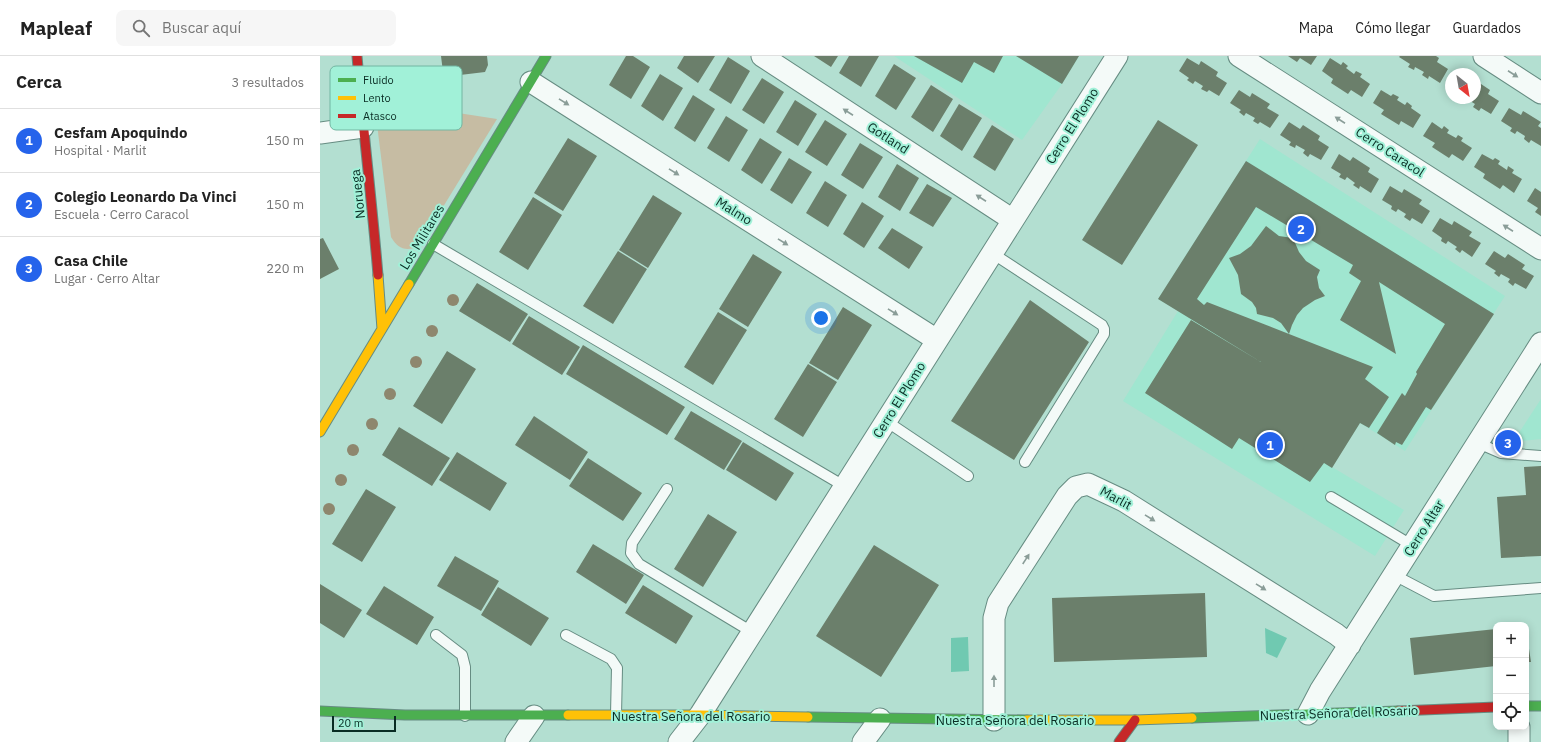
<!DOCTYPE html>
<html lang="es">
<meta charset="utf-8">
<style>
body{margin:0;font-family:"IBM Plex Sans",sans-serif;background:#f6f6f6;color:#222}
.controls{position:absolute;right:12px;bottom:12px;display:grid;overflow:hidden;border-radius:8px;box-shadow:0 2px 10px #0003}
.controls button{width:36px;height:36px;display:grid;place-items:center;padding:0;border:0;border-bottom:1px solid #e0e0e0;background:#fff;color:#222;font:20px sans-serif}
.compass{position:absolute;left:1125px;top:12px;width:36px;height:36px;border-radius:50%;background:#fff;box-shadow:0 2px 10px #0003;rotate:149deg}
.scale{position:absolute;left:12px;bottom:10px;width:64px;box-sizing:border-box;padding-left:4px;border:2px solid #092c23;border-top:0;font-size:11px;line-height:14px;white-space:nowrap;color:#092c23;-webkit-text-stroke:3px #a1f1d8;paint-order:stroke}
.you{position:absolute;left:501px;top:262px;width:14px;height:14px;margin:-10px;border:3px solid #fff;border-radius:50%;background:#1a73e8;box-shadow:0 0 0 6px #1a73e833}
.badge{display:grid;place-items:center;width:26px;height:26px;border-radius:50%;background:#2563eb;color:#fff;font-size:13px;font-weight:700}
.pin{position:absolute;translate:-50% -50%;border:2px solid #fff;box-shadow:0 1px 4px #0006}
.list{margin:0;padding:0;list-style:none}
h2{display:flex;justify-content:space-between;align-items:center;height:52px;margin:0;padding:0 16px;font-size:17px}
h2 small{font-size:13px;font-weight:400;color:#767676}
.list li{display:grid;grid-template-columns:26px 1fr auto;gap:12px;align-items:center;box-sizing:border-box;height:64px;padding:0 16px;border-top:1px solid #e0e0e0}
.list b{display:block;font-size:15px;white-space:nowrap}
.list p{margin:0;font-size:13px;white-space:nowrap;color:#767676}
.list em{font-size:13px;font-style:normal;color:#767676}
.icon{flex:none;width:22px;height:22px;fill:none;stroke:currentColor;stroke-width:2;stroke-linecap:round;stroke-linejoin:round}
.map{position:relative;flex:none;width:1221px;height:686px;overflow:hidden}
header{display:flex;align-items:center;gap:24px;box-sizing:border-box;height:56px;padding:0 20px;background:#fff;border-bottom:1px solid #e0e0e0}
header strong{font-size:19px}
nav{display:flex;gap:22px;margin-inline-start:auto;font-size:14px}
.search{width:280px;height:36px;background:#f6f6f6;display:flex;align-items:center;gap:10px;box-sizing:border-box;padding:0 14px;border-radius:8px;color:#767676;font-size:15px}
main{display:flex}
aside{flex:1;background:#fff}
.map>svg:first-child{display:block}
</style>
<header>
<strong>Mapleaf</strong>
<div class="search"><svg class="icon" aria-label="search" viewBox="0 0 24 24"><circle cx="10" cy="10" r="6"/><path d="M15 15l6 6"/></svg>Buscar aquí</div>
<nav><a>Mapa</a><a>Cómo llegar</a><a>Guardados</a></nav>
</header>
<main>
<aside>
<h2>Cerca<small>3 resultados</small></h2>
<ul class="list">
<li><span class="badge">1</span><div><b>Cesfam Apoquindo</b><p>Hospital · Marlit</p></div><em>150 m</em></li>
<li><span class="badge">2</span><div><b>Colegio Leonardo Da Vinci</b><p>Escuela · Cerro Caracol</p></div><em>150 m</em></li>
<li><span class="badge">3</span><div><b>Casa Chile</b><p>Lugar · Cerro Altar</p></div><em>220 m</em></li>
</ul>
</aside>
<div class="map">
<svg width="1221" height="686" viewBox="0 0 1221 686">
<rect width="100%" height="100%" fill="#b3dfd1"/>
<path fill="#a0e6d0" d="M574,0H759L742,28L702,84Z
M940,83L1185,240L1085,395L1040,367L1012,411L1084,454L1055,500L803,345L858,255L838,243Z
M1221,343V383L1193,386Z"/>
<path fill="#c6bca3" d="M54,44L177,63L99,190C86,196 78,193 71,181Z"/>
<path fill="#70c9b1" d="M945,572L967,582L957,602L946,597Z
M648,581L649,615L631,616V582Z"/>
<path fill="#6b7f6b" d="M121,0H167L168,9L165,16L140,19L141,31L125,32Z
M306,0H313L330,11L311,43L289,29Z
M364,0H395L378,27L357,12Z
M494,0H518L511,11Z
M529,0H559L541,31L519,17Z
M594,0H683L674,17L654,6L642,27Z
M696,0H759L742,28Z
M968,0H997L991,9L980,2L977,6Z
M1080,0H1116L1119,2L1117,6L1128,13L1120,27L1109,20L1108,23L1102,19L1104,16L1095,11L1094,14L1088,11L1090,8L1079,1Z
M408,1L430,15L411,48L389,34Z
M867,2L879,9L881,5L898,16L896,20L907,27L899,40L889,34L887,36L881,33L883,30L875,25L873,28L867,24L869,22L859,15Z
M1010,2L1021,9L1023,6L1028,10L1026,12L1034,18L1036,15L1042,18L1040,21L1050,28L1042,41L1031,34L1028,38L1011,27L1013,23L1002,15Z
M574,8L596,22L576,54L555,40Z
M340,18L363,32L343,65L321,50Z
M442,22L464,36L444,68L422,54Z
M1155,24L1170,34L1168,38L1179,45L1171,58L1161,52L1159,55L1153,51L1155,48L1147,43L1145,46L1138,42H1155Z
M611,29L633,43L613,76L591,61Z
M919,34L930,41L932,37L950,48L947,52L959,59L950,72L940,66L938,68L933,65L935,62L926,57L924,60L919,56L921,54L910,47Z
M1061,34L1071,40L1073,38L1079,41L1077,44L1085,49L1087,46L1092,50L1091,52L1101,59L1093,72L1081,65L1079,69L1061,58L1064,54L1053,47Z
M373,39L395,53L375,86L354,72Z
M475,44L497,58L478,90L456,76Z
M639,48L662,62L642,95L620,80Z
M1189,52L1201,59L1203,55L1221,66L1218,70L1221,72V90L1211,84L1209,87L1204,83L1205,80L1197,75L1195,78L1190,75L1192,72L1181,65Z
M406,60L428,74L409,106L387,92Z
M505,64L527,78L507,110L485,96Z
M838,64L878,89L802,209L762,184Z
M969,66L980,73L983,69L1000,80L998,84L1009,91L1001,104L990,98L988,101L983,97L985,94L976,89L975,92L969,89L971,86L960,79Z
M1112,66L1122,73L1124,70L1129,74L1127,77L1136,82L1138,79L1143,82L1141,85L1152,92L1143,105L1132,98L1129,102L1112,91L1115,87L1103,80Z
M672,69L694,83L675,115L653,101Z
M248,82L277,100L243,155L214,137Z
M440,82L462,96L442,128L421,114Z
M540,87L563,101L543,133L521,119Z
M1019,98L1030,105L1033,101L1050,112L1048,116L1059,123L1051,137L1040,130L1039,133L1033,129L1035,127L1027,121L1025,124L1019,121L1021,118L1011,112Z
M1162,98L1173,104L1175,102L1180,105L1178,108L1187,114L1188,110L1194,114L1192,117L1202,123L1194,137L1183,129L1180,133L1163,122L1165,118L1154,111Z
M469,102L492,116L472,148L450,134Z
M926,105L1174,258L1111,354L1106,351L1082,389L1076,386L1075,389L1057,377L1082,337L1085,340L1097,318L1096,316L1125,268L1059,226L1076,298L1020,264L1041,225L1029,217L1033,209L936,151L877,243L884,249L887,246L969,278L961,267L953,262L937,258L936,252L932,246L921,238L918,219L909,202L920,198L931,190L946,170L959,180L973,182L979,196L986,205L1000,214L997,221L999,232L1005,240L995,244L983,252L977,259L972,269L969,278L1053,311L1045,323L1069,341L1049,372L1040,367L1012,412L1004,407L990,426L919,382L912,393L825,337L871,264L941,306L838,243Z
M577,108L599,122L580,155L558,141Z
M505,125L527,139L508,171L486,157Z
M607,128L632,142L613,171L589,157Z
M1070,130L1082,137L1084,133L1102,144L1099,148L1110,155L1102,168L1092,162L1090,165L1084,161L1086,158L1078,153L1076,156L1071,153L1072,150L1062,144Z
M1215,132L1221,136V160L1215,156L1218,152L1207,145Z
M333,139L362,157L328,212L299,194Z
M213,141L242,159L208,214L179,196Z
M542,146L564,160L544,192L523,178Z
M1120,162L1132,169L1134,165L1152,176L1149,180L1161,187L1152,201L1142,194L1140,197L1135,193L1137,191L1128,185L1126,188L1121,185L1122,182L1112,175Z
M572,172L603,191L589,213L558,192Z
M3,182L19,213L0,223V183Z
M298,195L327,213L293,268L263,250Z
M1174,195L1185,202L1188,198L1205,209L1202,213L1214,220L1206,233L1195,227L1193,230L1188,226L1190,223L1181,218L1179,221L1174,217L1176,215L1165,208Z
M433,198L462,216L428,271L399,253Z
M157,227L208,258L190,286L139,255Z
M710,244L769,286L694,404L631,365Z
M523,251L552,269L518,324L489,307Z
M398,256L427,274L393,329L364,311Z
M209,260L260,291L242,319L192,288Z
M263,289L365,351L347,379L246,318Z
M127,295L156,313L122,368L93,350Z
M488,308L517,326L483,381L454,363Z
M371,355L422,385L404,414L354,383Z
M214,360L268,396L250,424L195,389Z
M79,371L130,402L112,430L62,399Z
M423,386L474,417L456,445L406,414Z
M137,396L187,427L170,455L119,424Z
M268,402L322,437L303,465L249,430Z
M1221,410V500L1181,502L1177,441L1206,439L1204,411Z
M46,433L76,451L42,506L12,488Z
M388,458L417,476L383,531L354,513Z
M273,488L324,519L306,548L256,516Z
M554,489L619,529L561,621L496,580Z
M135,500L179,525L161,555L117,530Z
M0,528L42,554L24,582L0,567Z
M323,529L373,560L356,588L305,557Z
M64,530L114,561L97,589L46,558Z
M178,531L229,562L211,590L161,559Z
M885,537L887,601L734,606L732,542Z
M1176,573V610L1094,619L1090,582Z
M1206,573L1211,606H1206Z"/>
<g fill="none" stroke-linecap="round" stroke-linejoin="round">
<defs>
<path id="lane" d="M113,188L524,430
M672,197L782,269L784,273V278L705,406
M566,365L648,420
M1158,387L1181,397L1221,400
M347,433L312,487L311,497L319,508L432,576
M1011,441L1093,490
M1074,519L1114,540L1221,532
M116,579L142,599L145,611V660
M246,579L291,603L297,612L296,659"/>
<path id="street" d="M442,0L693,164
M919,0L1221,193
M1164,0L1221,37
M211,26L617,284
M0,77L43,71
M988,658L1000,635L1221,287
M674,664V562L678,547L747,440L756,431L768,428L804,445L1016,578L1030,589
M1199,671V686
M196,686L214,660
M359,686L380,659L797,0
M543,686L560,663"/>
<path id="fast" d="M89,228L226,0
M1206,650H1221
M0,655L85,659H248
M488,661L707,664
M872,662L1078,655"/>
<path id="slow" d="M58,219L62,273
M0,376L89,228
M248,659H380L488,661
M707,664H815L872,662"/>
<path id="jam" d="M37,0C43,73 52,146 58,219
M1078,655L1176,651
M799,686L815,664"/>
</defs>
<use href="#lane" stroke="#668c82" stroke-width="12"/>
<use href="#street" stroke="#668c82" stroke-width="23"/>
<use href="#fast" stroke="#668c82" stroke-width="11"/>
<use href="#slow" stroke="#668c82" stroke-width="11"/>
<use href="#jam" stroke="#668c82" stroke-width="11"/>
<use href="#lane" stroke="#f4faf8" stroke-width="10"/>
<use href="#street" stroke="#f4faf8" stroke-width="21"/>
<use href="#fast" stroke="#4caf50" stroke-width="9"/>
<use href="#slow" stroke="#ffc107" stroke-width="9"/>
<use href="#jam" stroke="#c62828" stroke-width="9"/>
</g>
<g fill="#8e876e">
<circle cx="133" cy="244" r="6"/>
<circle cx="112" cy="275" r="6"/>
<circle cx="96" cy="306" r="6"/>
<circle cx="70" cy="338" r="6"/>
<circle cx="52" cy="368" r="6"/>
<circle cx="33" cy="394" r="6"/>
<circle cx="21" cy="424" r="6"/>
<circle cx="9" cy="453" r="6"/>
</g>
<defs><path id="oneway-solid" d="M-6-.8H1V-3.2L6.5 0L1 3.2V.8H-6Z"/></defs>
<g fill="#8a9d98">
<use href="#oneway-solid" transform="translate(1193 18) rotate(33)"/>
<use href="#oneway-solid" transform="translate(244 46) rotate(32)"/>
<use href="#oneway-solid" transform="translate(528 56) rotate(-147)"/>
<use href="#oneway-solid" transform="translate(1020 64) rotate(-147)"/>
<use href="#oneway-solid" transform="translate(354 116) rotate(32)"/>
<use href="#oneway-solid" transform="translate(661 142) rotate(-147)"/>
<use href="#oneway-solid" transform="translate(1188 172) rotate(-147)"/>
<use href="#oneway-solid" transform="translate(463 186) rotate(32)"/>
<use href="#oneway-solid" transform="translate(573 256) rotate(32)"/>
<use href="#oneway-solid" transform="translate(830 462) rotate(32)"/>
<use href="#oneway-solid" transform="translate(706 503) rotate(-57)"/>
<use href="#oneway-solid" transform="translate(941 531) rotate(32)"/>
<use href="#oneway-solid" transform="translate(674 625) rotate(-90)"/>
</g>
<g text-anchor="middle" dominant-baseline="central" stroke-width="4" stroke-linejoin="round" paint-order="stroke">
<g font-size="13" fill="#092c23" stroke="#a1f1d8">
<text transform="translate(752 70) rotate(-58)">Cerro El Plomo</text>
<text transform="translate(568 82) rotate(33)">Gotland</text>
<text transform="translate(1070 96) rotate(33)">Cerro Caracol</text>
<text transform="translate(38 138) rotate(-96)">Noruega</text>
<text transform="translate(414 155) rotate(32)">Malmo</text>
<text transform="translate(102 181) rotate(-59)">Los Militares</text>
<text transform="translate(579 344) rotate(-58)">Cerro El Plomo</text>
<text transform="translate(796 442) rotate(29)">Marlit</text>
<text transform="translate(1104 472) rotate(-58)">Cerro Altar</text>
<text transform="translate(1019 657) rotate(-2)">Nuestra Señora del Rosario</text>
<text x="371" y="660">Nuestra Señora del Rosario</text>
<text x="695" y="664">Nuestra Señora del Rosario</text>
</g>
</g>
<rect x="10" y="10" width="132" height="64" rx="6" fill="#a1f1d8" stroke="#73b6a2" stroke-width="1"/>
<rect x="18" y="22" width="18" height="4" fill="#4caf50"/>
<rect x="18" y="40" width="18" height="4" fill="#ffc107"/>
<rect x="18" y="58" width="18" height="4" fill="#c62828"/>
<g font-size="11" fill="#092c23">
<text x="43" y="28">Fluido</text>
<text x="43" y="46">Lento</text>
<text x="43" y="64">Atasco</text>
</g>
</svg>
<div class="controls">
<button>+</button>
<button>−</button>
<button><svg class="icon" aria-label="locate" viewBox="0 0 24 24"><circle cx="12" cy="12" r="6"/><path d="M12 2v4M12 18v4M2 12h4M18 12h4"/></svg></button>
</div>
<svg class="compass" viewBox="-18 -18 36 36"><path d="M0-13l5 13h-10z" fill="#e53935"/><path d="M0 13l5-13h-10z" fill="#767676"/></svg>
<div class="scale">20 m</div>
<div class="you"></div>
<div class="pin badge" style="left:950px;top:389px">1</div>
<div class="pin badge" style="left:981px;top:173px">2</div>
<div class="pin badge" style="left:1188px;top:387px">3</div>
</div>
</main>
